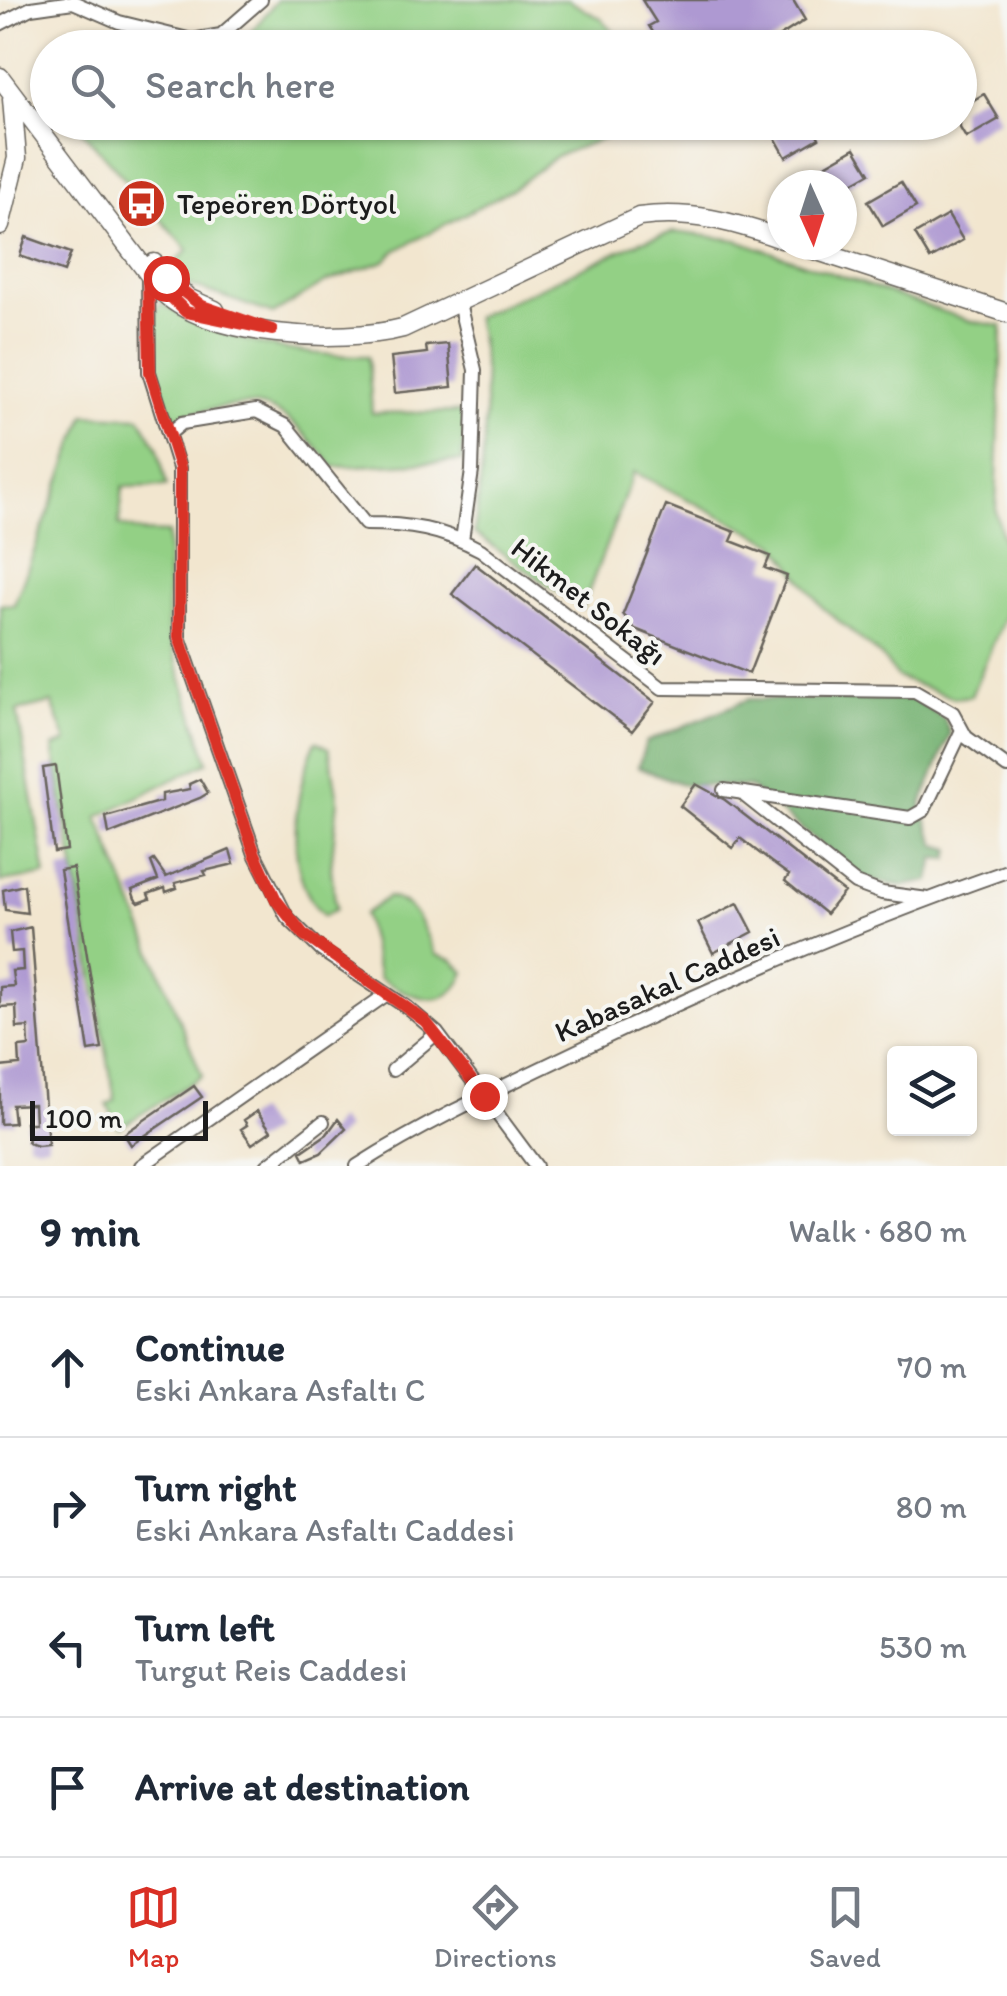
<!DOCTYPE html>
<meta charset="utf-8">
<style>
body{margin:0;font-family:Itim,sans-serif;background:#f2f2f3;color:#1f2937}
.controls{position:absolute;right:30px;bottom:30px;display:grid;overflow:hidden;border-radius:10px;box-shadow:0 2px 8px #0004}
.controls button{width:90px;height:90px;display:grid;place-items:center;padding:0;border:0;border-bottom:2px solid #e0e1e3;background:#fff;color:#1f2937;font:50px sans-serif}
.compass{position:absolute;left:767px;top:170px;width:90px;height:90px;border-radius:50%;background:#fff;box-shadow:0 2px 8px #0004;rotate:177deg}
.scale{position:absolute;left:30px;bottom:25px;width:178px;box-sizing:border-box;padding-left:10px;border:5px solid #1c1c1c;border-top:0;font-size:28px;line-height:35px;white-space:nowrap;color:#1c1c1c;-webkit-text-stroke:8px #f6f6f2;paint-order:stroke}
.stop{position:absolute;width:30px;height:30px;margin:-22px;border:8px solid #d93025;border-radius:50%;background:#fff}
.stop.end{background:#d93025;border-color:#fff;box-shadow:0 2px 10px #0008}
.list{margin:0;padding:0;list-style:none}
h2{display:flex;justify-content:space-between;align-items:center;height:130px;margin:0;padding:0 40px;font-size:42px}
h2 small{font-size:32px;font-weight:400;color:#747a83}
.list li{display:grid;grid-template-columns:65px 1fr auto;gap:30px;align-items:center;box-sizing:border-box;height:140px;padding:0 40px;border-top:2px solid #e0e1e3}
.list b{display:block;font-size:38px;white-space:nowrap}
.list p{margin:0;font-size:32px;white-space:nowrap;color:#747a83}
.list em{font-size:32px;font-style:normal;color:#747a83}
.icon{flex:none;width:55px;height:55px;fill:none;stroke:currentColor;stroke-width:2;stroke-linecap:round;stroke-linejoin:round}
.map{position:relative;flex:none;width:1007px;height:1166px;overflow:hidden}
.search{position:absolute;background:#fff;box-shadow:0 2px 8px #0004;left:30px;right:30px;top:30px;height:110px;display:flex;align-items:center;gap:25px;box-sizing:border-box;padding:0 35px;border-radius:55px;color:#747a83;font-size:38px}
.sheet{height:690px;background:#fff}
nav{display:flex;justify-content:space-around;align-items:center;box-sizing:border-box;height:140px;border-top:2px solid #e0e1e3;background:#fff;font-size:28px;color:#747a83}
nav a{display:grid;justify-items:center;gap:5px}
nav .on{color:#d93025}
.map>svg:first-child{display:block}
</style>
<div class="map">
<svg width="1007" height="1166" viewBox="0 0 1007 1166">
<rect width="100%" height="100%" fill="#f6f6f2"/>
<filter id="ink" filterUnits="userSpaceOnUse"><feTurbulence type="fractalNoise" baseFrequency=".01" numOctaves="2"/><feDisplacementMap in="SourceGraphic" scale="20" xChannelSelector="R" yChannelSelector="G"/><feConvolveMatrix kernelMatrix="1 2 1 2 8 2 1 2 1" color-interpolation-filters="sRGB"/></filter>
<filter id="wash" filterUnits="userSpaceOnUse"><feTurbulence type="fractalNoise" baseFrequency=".0048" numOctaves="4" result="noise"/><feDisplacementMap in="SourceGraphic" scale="40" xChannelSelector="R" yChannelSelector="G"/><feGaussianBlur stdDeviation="2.25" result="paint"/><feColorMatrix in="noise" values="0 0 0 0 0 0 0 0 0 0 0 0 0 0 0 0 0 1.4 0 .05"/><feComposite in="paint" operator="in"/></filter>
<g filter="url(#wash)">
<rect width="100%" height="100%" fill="#f2e6cf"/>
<path fill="#93d085" stroke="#587650" stroke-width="2.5" d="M277,0H568L603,20L628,47H233L245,40Z
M75,123L643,122V123L556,156L514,188L395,251L385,261L326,282L273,314L189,285L173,264L188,250Z
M674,232L737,240L970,321L1002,326L996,512L1007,555V593L1004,618L971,696L954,698L898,678L882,657L822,607L776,544L634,472L582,609L474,533C484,460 493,389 475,317L641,241Z
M160,303C221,340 296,357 368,356L372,413L465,412L462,461L334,467C273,395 264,397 174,417C158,389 145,333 160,303Z
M85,415L140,417L157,446L167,486L123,487L119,525L141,532L168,533V635L208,762L98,817L202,1076L119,1128L107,1104L115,1100L53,747L67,742L52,703L17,711L46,875L0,882V604L14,605Z
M316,741L329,748L338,799L331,868L336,909L324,916C281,874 294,791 316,741Z
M388,897C419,902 423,932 436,955L452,960L465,972C448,1016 409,996 379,978L364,914Z"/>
<path fill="#76b272" stroke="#496747" stroke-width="2.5" d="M749,699H914L944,718L950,734L921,806L936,845L951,849L949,859L935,858L930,881L904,886L865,880L749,787L682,784L638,767L646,742Z"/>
<g id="blocks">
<path fill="#ae99d2" d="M642,0H793L805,20L761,48H663L649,26L656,22Z
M984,94L999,119L966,138L960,128V108Z
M788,122H810L819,138L786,157L772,132Z
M855,148L870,173L842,189V185H832L822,167Z
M901,182L916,207L883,226L868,201Z
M948,215L963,240L930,259L915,234Z
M26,237L71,253L64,272L20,256Z
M448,344L452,387L395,393L391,357L427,353L426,346Z
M666,505L735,532L731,541L770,556L765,568L787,576L749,674L635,629L623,614Z
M475,564L655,702L632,731L452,594Z
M56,766L67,850L54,852L43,768Z
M200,779L208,793L200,798L109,834L106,817L162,801V794L190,789L189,784Z
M696,784L725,800L844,892L826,914L785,881L789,875L771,862L740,838L733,848L680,806Z
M230,850L234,864L204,871L206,875L175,883L177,888L166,892L165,888L148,894L150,899L139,903L135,899L132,890L158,880L151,862L154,860L166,877Z
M73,868L102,1049L89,1051L60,870Z
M24,885L27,913L5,910L3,890Z
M738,903L753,932L713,953L698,923Z
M31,927L48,1145L38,1146L28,1143L26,1123H35L34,1104L12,1105L14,1123L0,1124V1067L20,1065L19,1047L29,1046L28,1027L17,1028L16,1006L0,1007V987L14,986L12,971L23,970L22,951L12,952L10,932Z
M194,1086L202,1097L131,1145L124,1134Z
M257,1111L271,1131L252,1144L241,1129L247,1125L244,1120Z
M338,1119L346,1129L321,1153L305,1160L301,1152L327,1134Z"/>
</g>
</g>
<g filter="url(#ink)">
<use href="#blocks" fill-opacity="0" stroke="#67635b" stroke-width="2.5"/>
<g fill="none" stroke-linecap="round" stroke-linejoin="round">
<defs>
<path id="minor" d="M0,24L31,8L73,2L119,22L192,40L221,35L261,0
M148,275L149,372L179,468V637L255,854L287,917L321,950L408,1008L437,1033L536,1166
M459,303L475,370L472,471L462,540
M170,433L182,423L256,411L286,426L365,524C409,524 442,529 481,550L662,688L915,691L953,713L966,737L1007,767
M724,790L910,818L924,810L962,730
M745,796L855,883L882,893L928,899
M393,1070L437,1033
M141,1166L387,994
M267,1166L323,1122
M357,1166C428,1121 504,1086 579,1050C719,983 861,922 1007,871"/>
<path id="major" d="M0,77L160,289C203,338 343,344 403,328L639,217C690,210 734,222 782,239
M0,226L17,158L12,99
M799,245L1007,313
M154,263L188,298L215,310"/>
</defs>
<use href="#minor" stroke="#67635b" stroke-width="16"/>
<use href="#major" stroke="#67635b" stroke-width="21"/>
<use href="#minor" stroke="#fff" stroke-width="12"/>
<use href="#major" stroke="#fff" stroke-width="18"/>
</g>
</g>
<g fill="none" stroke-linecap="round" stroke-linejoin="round" filter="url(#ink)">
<path stroke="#d93025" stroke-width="12" d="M166,278L202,306L272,330L186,312L148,274L150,372L180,468L179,637L255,854L276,900L303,934L425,1021L484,1096"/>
</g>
<defs>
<symbol id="bus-disc" viewBox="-11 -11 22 22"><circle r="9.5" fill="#c8321e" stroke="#f6f6f2"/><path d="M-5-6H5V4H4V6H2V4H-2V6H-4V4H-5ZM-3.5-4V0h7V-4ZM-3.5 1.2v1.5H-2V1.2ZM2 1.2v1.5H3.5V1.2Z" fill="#fff"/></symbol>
</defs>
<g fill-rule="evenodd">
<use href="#bus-disc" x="114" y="176" width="55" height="55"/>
</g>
<g text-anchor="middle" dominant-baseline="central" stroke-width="8" stroke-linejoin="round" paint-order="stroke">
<g font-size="30" fill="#1c1c1c" stroke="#f6f6f2" text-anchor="start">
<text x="177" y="203">Tepeören Dörtyol</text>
</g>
<g font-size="30" fill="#1c1c1c" stroke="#f6f6f2">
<text transform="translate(589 601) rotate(38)">Hikmet Sokağı</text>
<text transform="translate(667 984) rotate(-24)">Kabasakal Caddesi</text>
</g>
</g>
</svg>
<div class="controls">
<button><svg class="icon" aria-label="layers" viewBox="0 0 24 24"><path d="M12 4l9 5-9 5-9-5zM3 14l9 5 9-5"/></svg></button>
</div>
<svg class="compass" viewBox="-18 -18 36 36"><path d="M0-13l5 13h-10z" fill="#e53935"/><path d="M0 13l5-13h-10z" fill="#747a83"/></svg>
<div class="scale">100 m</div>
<div class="stop" style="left:166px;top:278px"></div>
<div class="stop end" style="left:484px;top:1096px"></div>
<div class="search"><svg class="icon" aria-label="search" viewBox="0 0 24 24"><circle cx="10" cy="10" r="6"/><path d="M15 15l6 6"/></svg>Search here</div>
</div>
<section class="sheet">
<h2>9 min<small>Walk · 680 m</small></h2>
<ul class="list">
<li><svg class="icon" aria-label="ahead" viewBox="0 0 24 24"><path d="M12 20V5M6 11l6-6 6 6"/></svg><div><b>Continue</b><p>Eski Ankara Asfaltı C</p></div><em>70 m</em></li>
<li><svg class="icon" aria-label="right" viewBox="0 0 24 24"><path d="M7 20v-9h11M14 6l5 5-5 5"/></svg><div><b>Turn right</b><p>Eski Ankara Asfaltı Caddesi</p></div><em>80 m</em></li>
<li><svg class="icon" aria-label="left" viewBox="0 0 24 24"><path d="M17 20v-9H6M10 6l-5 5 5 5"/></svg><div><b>Turn left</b><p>Turgut Reis Caddesi</p></div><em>530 m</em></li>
<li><svg class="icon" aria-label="arrive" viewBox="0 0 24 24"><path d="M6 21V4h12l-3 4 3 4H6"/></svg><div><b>Arrive at destination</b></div></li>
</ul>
</section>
<nav>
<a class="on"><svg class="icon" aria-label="map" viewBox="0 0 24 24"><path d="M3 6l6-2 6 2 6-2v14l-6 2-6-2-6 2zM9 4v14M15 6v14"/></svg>Map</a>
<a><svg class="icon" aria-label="directions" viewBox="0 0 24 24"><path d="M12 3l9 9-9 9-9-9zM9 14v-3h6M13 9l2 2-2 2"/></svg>Directions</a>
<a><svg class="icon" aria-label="saved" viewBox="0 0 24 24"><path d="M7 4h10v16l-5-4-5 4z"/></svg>Saved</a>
</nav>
